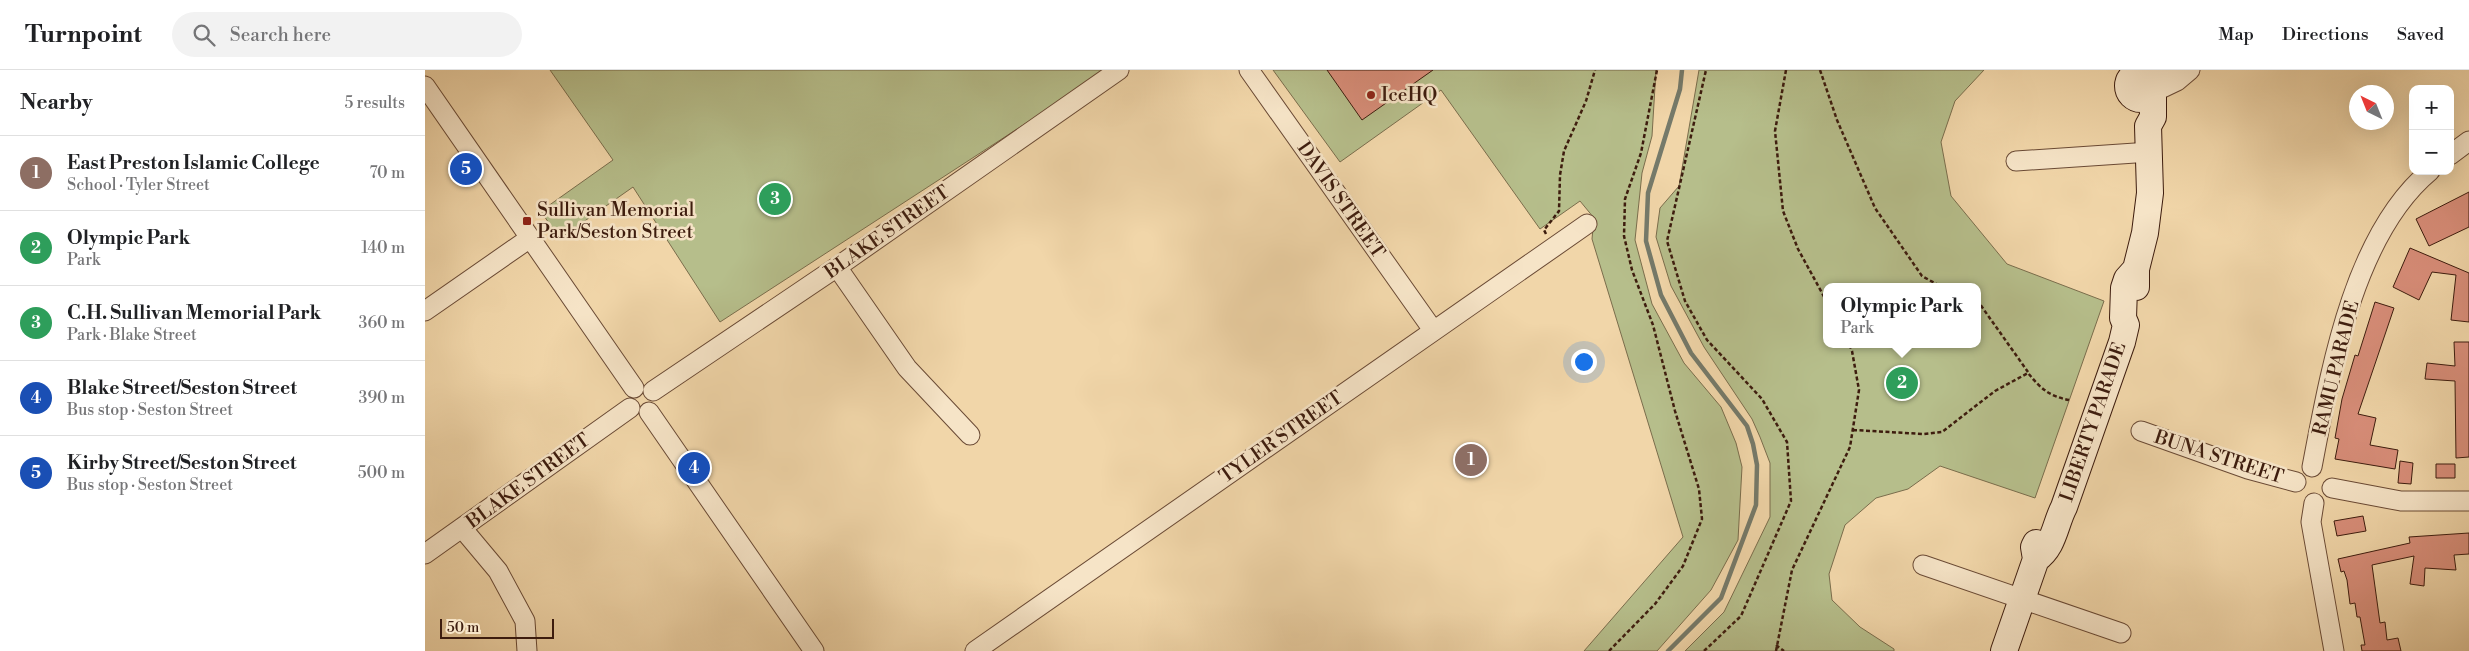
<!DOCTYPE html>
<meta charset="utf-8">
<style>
body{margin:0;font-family:"Libre Bodoni",serif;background:#f2f2f2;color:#202124}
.controls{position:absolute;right:15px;top:15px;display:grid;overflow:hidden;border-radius:10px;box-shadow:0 5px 20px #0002}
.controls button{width:45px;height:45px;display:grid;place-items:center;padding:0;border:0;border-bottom:1px solid #e0e0e0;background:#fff;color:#202124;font:25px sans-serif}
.compass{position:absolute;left:1924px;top:15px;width:45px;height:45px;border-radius:50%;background:#fff;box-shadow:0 5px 20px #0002;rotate:317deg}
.scale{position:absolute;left:15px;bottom:12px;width:114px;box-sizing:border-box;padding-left:5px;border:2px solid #3d1c0e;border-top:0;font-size:14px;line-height:18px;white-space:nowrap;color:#3d1c0e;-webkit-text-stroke:4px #f6e4c7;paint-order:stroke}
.you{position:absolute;left:1158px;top:291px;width:18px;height:18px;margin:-12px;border:4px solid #fff;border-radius:50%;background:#1a73e8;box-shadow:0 0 0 8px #1a73e833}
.badge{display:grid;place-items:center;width:32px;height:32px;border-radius:50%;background:#2563eb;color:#fff;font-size:16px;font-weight:700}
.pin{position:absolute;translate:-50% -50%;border:2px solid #fff;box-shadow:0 1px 5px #0006}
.popup{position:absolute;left:1398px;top:213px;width:158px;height:65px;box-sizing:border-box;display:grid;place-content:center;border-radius:10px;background:#fff;filter:drop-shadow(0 1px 4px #0005);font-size:16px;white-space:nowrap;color:#757577}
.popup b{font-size:19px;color:#202124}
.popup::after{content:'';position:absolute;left:50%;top:100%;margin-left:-10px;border:10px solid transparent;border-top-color:#fff}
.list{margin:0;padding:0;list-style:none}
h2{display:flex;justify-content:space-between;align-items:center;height:65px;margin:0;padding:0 20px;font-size:21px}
h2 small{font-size:16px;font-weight:400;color:#757577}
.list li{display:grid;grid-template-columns:32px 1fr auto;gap:15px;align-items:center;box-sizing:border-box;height:75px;padding:0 20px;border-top:1px solid #e0e0e0}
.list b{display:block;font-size:19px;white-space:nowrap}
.list p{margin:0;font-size:16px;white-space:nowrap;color:#757577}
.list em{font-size:16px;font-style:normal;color:#757577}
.icon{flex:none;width:28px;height:28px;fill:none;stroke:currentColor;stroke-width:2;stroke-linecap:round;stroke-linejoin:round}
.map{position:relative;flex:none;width:2044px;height:581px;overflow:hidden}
header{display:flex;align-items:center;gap:30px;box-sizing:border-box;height:70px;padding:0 25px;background:#fff;border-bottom:1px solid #e0e0e0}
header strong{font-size:24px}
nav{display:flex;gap:28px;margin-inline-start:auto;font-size:18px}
.search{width:350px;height:45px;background:#f2f2f2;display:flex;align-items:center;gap:12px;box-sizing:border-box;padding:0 18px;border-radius:28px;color:#757577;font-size:19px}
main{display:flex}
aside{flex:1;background:#fff}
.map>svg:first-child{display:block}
</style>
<header>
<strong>Turnpoint</strong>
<div class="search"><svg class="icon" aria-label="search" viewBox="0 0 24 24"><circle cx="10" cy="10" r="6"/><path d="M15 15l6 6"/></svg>Search here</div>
<nav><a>Map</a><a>Directions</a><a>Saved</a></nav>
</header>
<main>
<aside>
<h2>Nearby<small>5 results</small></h2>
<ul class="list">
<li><span class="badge" style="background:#8d6e63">1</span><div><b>East Preston Islamic College</b><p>School · Tyler Street</p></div><em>70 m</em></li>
<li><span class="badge" style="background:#2e9e5b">2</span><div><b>Olympic Park</b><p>Park</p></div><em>140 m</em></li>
<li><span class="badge" style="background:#2e9e5b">3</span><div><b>C.H. Sullivan Memorial Park</b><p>Park · Blake Street</p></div><em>360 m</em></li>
<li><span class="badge" style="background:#1a4fb4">4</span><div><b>Blake Street/Seston Street</b><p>Bus stop · Seston Street</p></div><em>390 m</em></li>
<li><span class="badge" style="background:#1a4fb4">5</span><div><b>Kirby Street/Seston Street</b><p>Bus stop · Seston Street</p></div><em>500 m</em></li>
</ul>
</aside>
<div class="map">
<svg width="2044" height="581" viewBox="0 0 2044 581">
<rect width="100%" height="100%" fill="#f1d6a9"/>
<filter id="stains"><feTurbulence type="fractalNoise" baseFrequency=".004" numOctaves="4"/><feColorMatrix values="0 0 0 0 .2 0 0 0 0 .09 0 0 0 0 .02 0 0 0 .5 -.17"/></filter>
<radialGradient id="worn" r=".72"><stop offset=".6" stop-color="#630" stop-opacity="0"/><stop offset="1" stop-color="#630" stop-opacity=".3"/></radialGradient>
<path fill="#b6be8b" stroke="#7a6d4c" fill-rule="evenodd" d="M125,0H683L295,252L208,117L134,169L116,141L188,90Z
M848,0H1231L1227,66L1217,103L1210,170L1227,234L1259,293L1296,337L1311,373L1317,397L1313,470L1286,520L1232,581H1159L1258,467L1167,169L1169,148L1155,131L1115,159L1016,20L915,92Z
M1274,0H1559L1530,31L1516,72L1526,126L1582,194L1679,231L1610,428L1515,396L1483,419L1451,428L1420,455L1404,504L1407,530L1435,557L1469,579V581H1260L1299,542L1345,447V393L1335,367L1327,349L1279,277L1246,216L1231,167L1235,138L1254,116ZM1402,217H1552V274H1402Z"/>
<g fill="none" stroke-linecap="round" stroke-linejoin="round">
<path stroke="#757a6a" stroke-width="4.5" d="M1243,581L1296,528L1331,435L1332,395L1328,374L1322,356L1266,283L1236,225L1221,171L1223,123L1255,19L1257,0"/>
</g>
<path fill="#d98e7a" stroke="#3d1c0e" d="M902,0H1008L937,50Z
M2044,122V157L2004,176L1991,149Z
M1985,178L2044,203V252L2026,250L2031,205L2007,202L1994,230L1968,217Z
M1950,232L1969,238L1933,344L1951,348L1945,375L1973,380L1970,399L1910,389L1914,369L1910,368L1917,329L1930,285L1933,286Z
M2029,272H2044V387L2031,388L2030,311L2000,309L2002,293L2030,296Z
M1975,391L1988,393L1986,414L1973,413Z
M2011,394H2030V408H2011Z
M1938,446L1941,461L1912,466L1909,451Z
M2044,463V484L2029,485L2031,500L2000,498L1999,516L1985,514L1989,486L1947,495L1955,553L1960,552L1962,570L1973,568L1976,581H1937L1936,575H1940L1935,547H1932L1930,533L1925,534L1922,510L1919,501L1916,502L1913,489L1985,473L1984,467Z"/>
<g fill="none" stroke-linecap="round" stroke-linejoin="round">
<defs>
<path id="street" d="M824,0L1008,260
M1723,5L1761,2
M0,16L209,318
M1729,22L1752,11L1765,0
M2025,85L2044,71
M1591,91L1725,82
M412,197L482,298L545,365
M0,241L105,168
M228,321L412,197L694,0
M224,342L389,581
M1716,361L1823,399L1871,412
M1887,397C1905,303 1928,165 2005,101
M1907,418L1976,431H2044
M1889,433L1886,452L1909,581
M37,458L73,501L100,551L102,581
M0,484L205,338
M1498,495L1696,563
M550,581L1162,154"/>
<path id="secondary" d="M1703 16a13 13 0 1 1 26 0a13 13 0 1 1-26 0Z
M1711,217V199L1720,163L1725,123L1723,56L1728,47V23
M1611,489C1629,477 1630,454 1639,437L1697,272L1701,255L1698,248L1699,218L1702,209L1711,199
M1579,581L1611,489L1609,477L1611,473"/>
</defs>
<use href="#street" stroke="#6a4a35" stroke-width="21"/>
<use href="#secondary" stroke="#3d1c0e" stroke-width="28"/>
<path stroke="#3d1c0e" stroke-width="2.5" stroke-dasharray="4 2.5" stroke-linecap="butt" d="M1361,0L1350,61L1358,141L1373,179L1402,232
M1395,0L1412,50L1450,138L1497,206L1513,215L1530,217
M1121,164L1119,160L1134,141L1135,105L1139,81L1161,31L1170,0
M1552,230L1603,302
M1428,360L1499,364L1517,362L1570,321L1603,303C1616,319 1624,326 1644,330
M1351,575L1359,581
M1184,581L1230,534L1258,496L1277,449L1274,419L1250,341L1228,255L1207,200L1199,166L1200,129L1216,83L1232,0
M1279,581L1316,546L1366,431L1362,372L1337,329L1282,270L1260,231L1242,171L1281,0
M1351,581L1367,500L1425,377L1434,320L1427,281L1424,274"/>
<use href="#street" stroke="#f6e4c7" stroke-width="19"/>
<use href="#secondary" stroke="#f6e4c7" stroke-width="26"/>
</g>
<g fill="#8f2418" stroke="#f6e4c7" stroke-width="2">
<circle cx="946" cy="25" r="5"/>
<rect x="97" y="146" width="10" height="10" rx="2.5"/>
</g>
<g text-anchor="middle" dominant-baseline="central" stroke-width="5" stroke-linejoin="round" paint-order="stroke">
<g font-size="19" fill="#3d1c0e" stroke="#f6e4c7" text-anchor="start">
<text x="956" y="25">IceHQ</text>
<text x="112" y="140">Sullivan Memorial<tspan x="112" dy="22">Park/Seston Street</tspan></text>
</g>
<g font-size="19" fill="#3d1c0e" stroke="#f6e4c7">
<text transform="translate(916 130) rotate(55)">DAVIS STREET</text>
<text transform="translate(462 162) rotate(-35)">BLAKE STREET</text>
<text transform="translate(1911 298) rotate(-76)">RAMU PARADE</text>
<text transform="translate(1668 352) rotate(-71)">LIBERTY PARADE</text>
<text transform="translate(856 367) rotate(-35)">TYLER STREET</text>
<text transform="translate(1794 387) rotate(18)">BUNA STREET</text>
<text transform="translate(103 411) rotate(-36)">BLAKE STREET</text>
</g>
</g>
<rect width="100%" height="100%" filter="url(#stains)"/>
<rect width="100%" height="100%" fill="url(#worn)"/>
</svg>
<div class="controls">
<button>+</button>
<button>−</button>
</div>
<svg class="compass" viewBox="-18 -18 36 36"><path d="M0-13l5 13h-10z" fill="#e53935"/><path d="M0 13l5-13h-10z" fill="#757577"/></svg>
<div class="scale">50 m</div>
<div class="you"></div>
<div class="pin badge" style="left:1046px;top:390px;background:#8d6e63">1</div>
<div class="pin badge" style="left:1477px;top:313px;background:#2e9e5b">2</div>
<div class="popup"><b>Olympic Park</b>Park</div>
<div class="pin badge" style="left:350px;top:129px;background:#2e9e5b">3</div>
<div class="pin badge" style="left:269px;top:398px;background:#1a4fb4">4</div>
<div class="pin badge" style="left:41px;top:99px;background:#1a4fb4">5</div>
</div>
</main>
